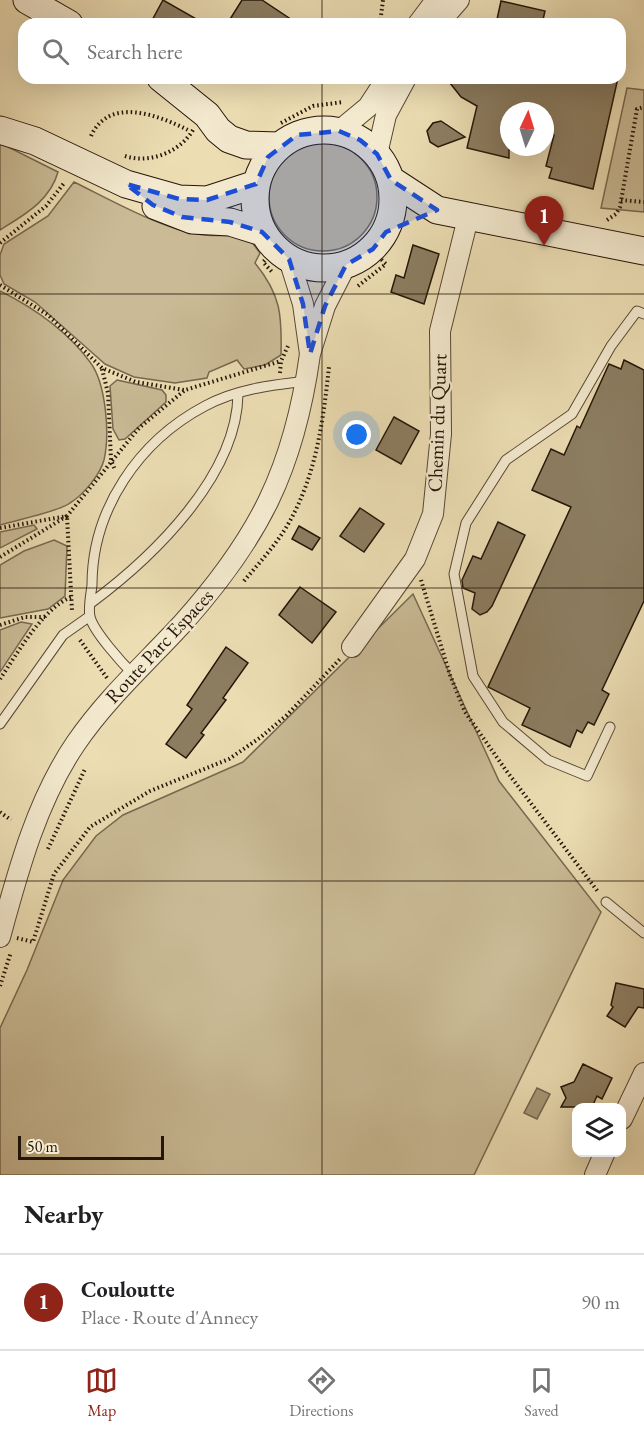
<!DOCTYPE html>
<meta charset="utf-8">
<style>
body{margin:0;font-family:"EB Garamond",serif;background:#f2f2f2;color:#202124}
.controls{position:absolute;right:18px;bottom:18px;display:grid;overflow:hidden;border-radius:12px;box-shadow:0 6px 24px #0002}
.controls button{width:54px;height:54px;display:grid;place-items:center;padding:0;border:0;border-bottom:2px solid #e0e0e0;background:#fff;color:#202124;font:30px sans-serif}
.compass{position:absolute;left:500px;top:102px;width:54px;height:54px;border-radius:50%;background:#fff;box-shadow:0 6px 24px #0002;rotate:4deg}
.scale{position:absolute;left:18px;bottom:15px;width:146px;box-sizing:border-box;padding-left:6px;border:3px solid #251508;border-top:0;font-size:16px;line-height:21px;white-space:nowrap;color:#251508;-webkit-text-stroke:4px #f3e9ce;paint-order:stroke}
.you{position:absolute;left:357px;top:435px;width:21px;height:21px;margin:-15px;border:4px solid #fff;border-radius:50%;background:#1a73e8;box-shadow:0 0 0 9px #1a73e833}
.badge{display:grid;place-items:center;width:39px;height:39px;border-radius:50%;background:#8f2418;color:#fff;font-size:20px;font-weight:700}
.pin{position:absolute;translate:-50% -50px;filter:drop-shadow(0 2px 3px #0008)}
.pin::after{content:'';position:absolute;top:32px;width:21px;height:18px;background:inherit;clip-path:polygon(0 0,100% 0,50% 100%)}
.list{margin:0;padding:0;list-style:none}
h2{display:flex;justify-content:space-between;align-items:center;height:78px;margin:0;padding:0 24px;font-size:26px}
h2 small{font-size:20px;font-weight:400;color:#757577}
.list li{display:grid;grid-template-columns:39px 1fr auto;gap:18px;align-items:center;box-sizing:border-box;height:96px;padding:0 24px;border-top:2px solid #e0e0e0}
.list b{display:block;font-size:22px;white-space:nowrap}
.list p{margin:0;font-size:20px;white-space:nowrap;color:#757577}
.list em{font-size:20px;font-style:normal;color:#757577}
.icon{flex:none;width:33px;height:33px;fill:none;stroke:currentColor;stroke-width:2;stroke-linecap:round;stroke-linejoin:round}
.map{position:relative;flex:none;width:644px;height:1175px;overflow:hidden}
.search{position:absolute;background:#fff;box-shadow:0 6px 24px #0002;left:18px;right:18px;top:18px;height:66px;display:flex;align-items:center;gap:15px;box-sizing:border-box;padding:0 21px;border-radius:18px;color:#757577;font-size:22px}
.sheet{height:174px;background:#fff}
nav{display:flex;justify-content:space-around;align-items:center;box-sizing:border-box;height:84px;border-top:2px solid #e0e0e0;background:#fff;font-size:16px;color:#757577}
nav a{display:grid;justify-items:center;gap:3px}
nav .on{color:#8f2418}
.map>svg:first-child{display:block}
</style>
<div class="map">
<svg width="644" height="1175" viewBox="0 0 644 1175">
<rect width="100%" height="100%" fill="#ecddb3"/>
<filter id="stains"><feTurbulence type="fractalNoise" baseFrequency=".00333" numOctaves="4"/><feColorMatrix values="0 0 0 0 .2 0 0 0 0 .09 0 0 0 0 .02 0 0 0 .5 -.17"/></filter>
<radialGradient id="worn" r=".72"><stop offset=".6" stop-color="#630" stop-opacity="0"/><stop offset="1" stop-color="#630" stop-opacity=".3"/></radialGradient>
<path fill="#cabb96" stroke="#78684f" stroke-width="1.5" d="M627,88L644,90V212L601,208Z
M0,143L58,172C50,201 24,215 0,230Z
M269 197a54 54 0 1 1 108 0a54 54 0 1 1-108 0Z
M74,182C109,199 167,232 204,235C218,236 233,235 247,236L260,253L255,263C281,295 282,315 281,355L265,365L244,369L237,360L209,372L207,378L175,383L134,377L105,364L35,302L4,284L0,275V255L4,244L48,216Z
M0,291C34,308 67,331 90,362C106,383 110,434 104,460C100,475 83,495 70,503C58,512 16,520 0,525Z
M117,380L162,390L166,395V402L125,439L119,440L113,429L110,386Z
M34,525L37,529L0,548V532Z
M54,540L67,546L65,596L48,609L0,618V565L24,551Z
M413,594L499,781L601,912L474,1175H0V1028L27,970L63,880L96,836L123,815L243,762Z
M21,622L32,624L0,672V630Z"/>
<path fill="#a89979" stroke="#74644c" stroke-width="1.5" d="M537,1088L550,1094L537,1119L524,1113Z"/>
<path fill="#8c7d61" stroke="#251508" stroke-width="1.5" d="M163,0L205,24H150Z
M242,0H262L298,24H227Z
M501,1L545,11L542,24H496Z
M446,78H618L593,189L549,178L552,168L546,166L554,135L545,133V111H509V158L467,148L477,106L461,97Z
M441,121L465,137L438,147L430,142L427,131L433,123Z
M413,245L439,254L424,304L391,292L396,275L404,278Z
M624,360L644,370V601L602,690L609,694L594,725L588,722L582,733L577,730L570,747L522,725L530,708L488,687L571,507L532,490L551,449L564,455L577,426L580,428L609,364L621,369Z
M394,417L419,431L401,464L376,450Z
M360,508L384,524L364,552L340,536Z
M498,522L525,535L492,606L487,612L480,615L472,609L475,593L463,588L462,580L473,556L481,559Z
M299,526L320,538L312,550L292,539Z
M300,587L336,612L312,643L279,615Z
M226,647L248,663L223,698L226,700L201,733L204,735L186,758L166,744L192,709L187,705Z
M616,983L644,989V1008L638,1007L625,1027L607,1016L613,1007L611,1005Z
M583,1064L612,1078L602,1099L597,1096L592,1107H561L566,1098L561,1087L574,1082Z"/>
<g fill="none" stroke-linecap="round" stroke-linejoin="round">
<defs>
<path id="lane" d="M91,603C153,557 237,476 238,394
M134,675C122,663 94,632 90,617C88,608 91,594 92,585C92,509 139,441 205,406C236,389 272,385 306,381
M0,724L63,635L90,616
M610,727L587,776L548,760L503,722L473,676L454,574L466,523L506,460L572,414L611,346L637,311L644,314
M606,902L644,933"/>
<path id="street" d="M418,24L436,0
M438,24L459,0
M339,131L368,107L387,78
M377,154L386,115L406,78
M289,259L303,304L310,354L325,306L346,265
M352,647L415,559L433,514L441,434L440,331L469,214
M0,937C18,871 37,800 76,743C106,699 146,663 182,624C259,538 294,469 310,354
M622,1119L644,1073
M595,1175L605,1152"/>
<path id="secondary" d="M27,0L69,24
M161,78L207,115L218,130L229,139L246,145L279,146
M255 199a69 69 0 1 1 138 0a69 69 0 1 1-138 0Z
M0,130L35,141L126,184L179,199L207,200L256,184
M391,180L437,210L644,251
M156,206L192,220L230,222L262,232"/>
</defs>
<use href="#lane" stroke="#574733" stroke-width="11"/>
<use href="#street" stroke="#574733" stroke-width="22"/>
<use href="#secondary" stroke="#251508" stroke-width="29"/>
<path stroke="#251508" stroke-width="4" stroke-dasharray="1.5 3" stroke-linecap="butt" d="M380,24L383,0
M281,123L313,106L343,102
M91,136C109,96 158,115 188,130
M125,156C150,164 180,152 193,130
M621,200L644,202
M607,220L616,214L620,207L637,109L644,107
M0,243L46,206L65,182
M271,254L263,262L273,273
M0,285L48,315L102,368L136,382L184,390
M358,286L386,264L371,250
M102,369L108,393L111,460L115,470
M280,373L281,361L288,346
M0,528L67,516L139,428L185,390L281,361
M0,557L67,516L72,611
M421,580L450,675L465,712L505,769L599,893
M244,581C259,563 275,546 287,526C316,477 323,422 329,367
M0,625L25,617H45
M80,640L107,678
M0,679C17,654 42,609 71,597
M0,812L11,820
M48,849L85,769
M17,938L33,942L54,874L90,827L150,791L229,759L261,737L287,715L340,659
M0,986L11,952"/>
<use href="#lane" stroke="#f3e9ce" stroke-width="9"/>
<use href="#street" stroke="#f3e9ce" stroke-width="20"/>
<use href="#secondary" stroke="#f3e9ce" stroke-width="27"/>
</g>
<path fill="#1d4ed8" fill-opacity="0.2" stroke="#1d4ed8" stroke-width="4.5" stroke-dasharray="12 8" stroke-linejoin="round" d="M339,131L360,140L377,154L391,180L437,210L386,232L373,249L346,265L325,306L310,354L303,304L289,259L262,232L230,222L182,217L153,205L126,184L179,199L207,200L256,184L268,157L297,135Z"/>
<path fill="none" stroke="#251508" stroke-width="1.5" stroke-opacity="0.55" d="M322,0V24M322,78V1175M0,294H644M0,588H644M0,881H644"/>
<g text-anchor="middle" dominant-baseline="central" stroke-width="4.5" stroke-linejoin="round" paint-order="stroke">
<g font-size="20" fill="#251508" stroke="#f3e9ce">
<text transform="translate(437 423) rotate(-88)">Chemin du Quart</text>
<text transform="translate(159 646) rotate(-47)">Route Parc Espaces</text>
</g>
</g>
<rect width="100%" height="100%" filter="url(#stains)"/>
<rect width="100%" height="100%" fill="url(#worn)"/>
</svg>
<div class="controls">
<button><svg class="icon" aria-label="layers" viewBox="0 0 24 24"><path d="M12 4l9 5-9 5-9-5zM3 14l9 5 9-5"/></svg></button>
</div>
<svg class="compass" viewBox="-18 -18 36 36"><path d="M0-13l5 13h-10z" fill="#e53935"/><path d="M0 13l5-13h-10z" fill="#757577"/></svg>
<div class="scale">50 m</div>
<div class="you"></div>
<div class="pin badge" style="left:544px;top:246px">1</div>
<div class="search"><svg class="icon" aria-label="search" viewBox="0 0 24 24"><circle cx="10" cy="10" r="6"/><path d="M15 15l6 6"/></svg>Search here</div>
</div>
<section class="sheet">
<h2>Nearby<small></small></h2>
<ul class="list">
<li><span class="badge">1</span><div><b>Couloutte</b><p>Place · Route d'Annecy</p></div><em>90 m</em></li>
</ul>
</section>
<nav>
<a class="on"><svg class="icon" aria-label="map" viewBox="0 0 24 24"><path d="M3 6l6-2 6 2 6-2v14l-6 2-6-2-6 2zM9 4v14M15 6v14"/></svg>Map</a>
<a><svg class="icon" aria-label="directions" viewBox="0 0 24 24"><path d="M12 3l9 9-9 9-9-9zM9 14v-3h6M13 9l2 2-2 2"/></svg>Directions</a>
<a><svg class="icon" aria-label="saved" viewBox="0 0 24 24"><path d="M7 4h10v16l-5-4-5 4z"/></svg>Saved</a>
</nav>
